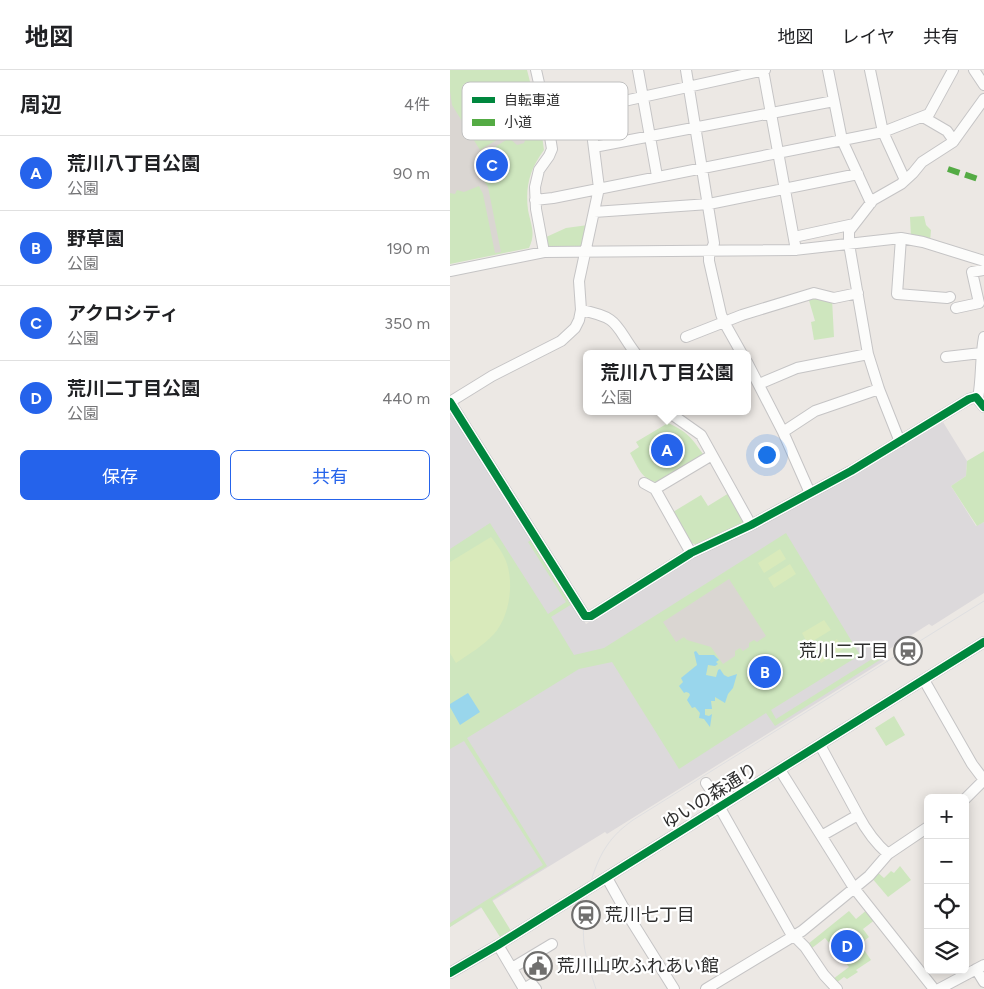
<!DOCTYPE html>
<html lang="ja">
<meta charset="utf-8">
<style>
body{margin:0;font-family:Figtree,"Noto Sans JP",sans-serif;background:#f6f6f6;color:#202124}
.controls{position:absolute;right:15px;bottom:15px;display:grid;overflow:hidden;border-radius:8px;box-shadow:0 2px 12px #0003}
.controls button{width:45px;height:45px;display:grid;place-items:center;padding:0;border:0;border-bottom:1px solid #e0e0e0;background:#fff;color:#202124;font:25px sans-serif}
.you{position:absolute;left:316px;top:384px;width:18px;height:18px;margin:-12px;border:4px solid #fff;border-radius:50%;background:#1a73e8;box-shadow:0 0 0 8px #1a73e833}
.badge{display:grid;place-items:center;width:32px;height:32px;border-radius:50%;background:#2563eb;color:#fff;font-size:16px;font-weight:700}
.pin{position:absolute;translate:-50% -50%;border:2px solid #fff;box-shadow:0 1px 5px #0006}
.popup{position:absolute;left:133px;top:280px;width:168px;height:65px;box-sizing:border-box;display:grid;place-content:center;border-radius:8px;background:#fff;filter:drop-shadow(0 1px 4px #0005);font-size:16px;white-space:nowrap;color:#757577}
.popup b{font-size:19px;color:#202124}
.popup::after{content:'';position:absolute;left:50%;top:100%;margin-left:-10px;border:10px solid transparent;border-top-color:#fff}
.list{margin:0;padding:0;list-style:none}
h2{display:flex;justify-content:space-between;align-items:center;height:65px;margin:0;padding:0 20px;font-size:21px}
h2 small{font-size:16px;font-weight:400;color:#757577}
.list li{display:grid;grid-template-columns:32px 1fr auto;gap:15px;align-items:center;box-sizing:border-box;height:75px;padding:0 20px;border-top:1px solid #e0e0e0}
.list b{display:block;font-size:19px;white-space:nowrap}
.list p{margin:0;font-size:16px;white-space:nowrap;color:#757577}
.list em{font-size:16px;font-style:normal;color:#757577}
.actions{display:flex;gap:10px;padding:15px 20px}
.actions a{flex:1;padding:11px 0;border:1px solid #2563eb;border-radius:8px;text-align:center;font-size:18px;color:#2563eb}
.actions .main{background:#2563eb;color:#fff}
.icon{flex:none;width:28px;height:28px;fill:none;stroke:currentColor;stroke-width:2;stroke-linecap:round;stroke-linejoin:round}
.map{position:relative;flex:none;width:534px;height:919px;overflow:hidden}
header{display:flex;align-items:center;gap:30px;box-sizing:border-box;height:70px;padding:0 25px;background:#fff;border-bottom:1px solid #e0e0e0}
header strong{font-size:24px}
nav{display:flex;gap:28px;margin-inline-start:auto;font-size:18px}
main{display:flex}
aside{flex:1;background:#fff}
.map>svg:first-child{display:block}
</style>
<header>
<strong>地図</strong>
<nav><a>地図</a><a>レイヤ</a><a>共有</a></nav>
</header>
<main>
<aside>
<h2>周辺<small>4件</small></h2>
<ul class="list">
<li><span class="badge">A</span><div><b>荒川八丁目公園</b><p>公園</p></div><em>90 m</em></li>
<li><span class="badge">B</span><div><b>野草園</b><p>公園</p></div><em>190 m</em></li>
<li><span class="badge">C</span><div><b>アクロシティ</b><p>公園</p></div><em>350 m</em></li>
<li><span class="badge">D</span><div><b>荒川二丁目公園</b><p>公園</p></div><em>440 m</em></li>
</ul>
<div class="actions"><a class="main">保存</a><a>共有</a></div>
</aside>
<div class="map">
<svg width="534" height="919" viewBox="0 0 534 919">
<rect width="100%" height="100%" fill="#ece8e4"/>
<path fill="#dcd9db" d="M0,337L136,554L241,486L401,406L493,352L517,391L516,406L501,416L526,456L534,452V523L482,556L479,554L433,583L437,589L157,764L155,762L0,857Z"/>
<path fill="#cee6be" d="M0,0H77L90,51L94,80C80,99 75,116 78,140C81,155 86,164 79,178L0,194Z
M474,146L476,155L481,160L480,172L461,167L460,147Z
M138,155L132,178L96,180L94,168L116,158Z
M358,227L382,229L384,267L364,270L361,252L365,251Z
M218,353C236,361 242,368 253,384L207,412C192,411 187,395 180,383L189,377L186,372Z
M534,381V452L527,456L501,416L516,406L517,391Z
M279,423L296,451L295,455L248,475L241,473L223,442L251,425L258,436Z
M40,453L98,544L116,532L78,472L82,469L122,534L101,547L124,585L154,578L336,463L410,585L321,640L326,649L430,584L433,588L325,656L316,643L229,699L162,592L129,599L17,668L97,796L42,830L61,861L50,867L31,837L0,857V853L93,795L14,671L0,679V479Z
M444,646L455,665L436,676L425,658Z
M450,796L461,810L438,827L421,807L426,801L434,808L441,801L444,803Z
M418,839L426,849L413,859L419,867L410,874L421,890L406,900L408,902L397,909L394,907L386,913L383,909L399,897L375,868L362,878L358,874L399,841L406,849Z"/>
<path fill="#d9eabb" d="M41,467C47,475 54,484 57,494C64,516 59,547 44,564C33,576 19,584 6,593L0,583V492Z
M330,479L336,489L314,503L308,493Z
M340,494L346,504L324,518L318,508Z
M374,550L381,560L358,574L352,563Z
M387,569L393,579L371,593L365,583Z"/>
<path fill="#dad6d2" d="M0,21L2,35L30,80L55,65L53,60L55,51L62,47L70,49L78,44L83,46L87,52H84L72,60L76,68L74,73L67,75L59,68L33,85L27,90L29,93L25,96L38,117L51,182L45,183L33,124L29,116L14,122L7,120L5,124L0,123Z
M279,509L316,566L307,572L304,570L299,573V577L293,581L290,578L285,581V586L273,594L261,577L237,570L234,567L226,572L213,552Z"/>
<path fill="#99d6ec" d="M246,581L249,585H264L269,590L266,592L268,594L265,596L258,595L256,605L266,607L268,600L270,599L274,605L278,607L287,604L283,618L278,624L275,633L265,627V631H261L262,639H255V645L259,646L262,644L260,657L254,649L249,648L250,643L245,637L242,638L237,630L240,625L239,623L236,622L234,623L229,616L233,612L231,608L247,595L244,582Z
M18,623L30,642L10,655L0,637V634Z"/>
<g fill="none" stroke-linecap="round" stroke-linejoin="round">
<defs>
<path id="minor" d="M86,0L97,48L102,79L99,86L89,100L85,117L86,139L94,182
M188,0L207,106
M236,0L264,173L259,186V191L271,244L274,252L292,284
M313,0L346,180
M378,0L392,70L421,133
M420,0L433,62L455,110
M524,0L534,15
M473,47L497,61L504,71
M97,48L315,0
M144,77L384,31
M85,130L103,128L433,62L479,44L503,0
M144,142L259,134L408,104
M344,167L404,154
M451,168L447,224L497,228L500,227
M0,201L94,182L344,180L451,168L473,172L534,191
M506,238L529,233L522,202L534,200
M131,240C171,248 164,255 186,284
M236,267L292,245L364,223L384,228L408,223
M496,287L531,283
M297,292L333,362L360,423
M309,314L347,298L418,284
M528,328C532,308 530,288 534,267
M0,332L135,546H141L241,483L301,455L401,401L519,329L526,327L534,337
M0,332L42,306L111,271L125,258L129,250L131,240L129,211L149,118L139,39
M217,341L251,365L301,455
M333,362L365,341L429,319
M450,372L429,319L418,284L399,174V161L423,130L451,114L463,103L472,92L503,72L534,29
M194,413L205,419
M241,483L205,419L262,385
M474,610L522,694L534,710
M370,675L408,745L373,765
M330,700L404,818L484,919
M256,713L272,737
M515,729L534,710
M270,738L340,862L355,877L374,905L387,919
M408,745C416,760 424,772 438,784
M157,808L176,842L224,919
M48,875L74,919L82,914L86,919
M62,898L102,874
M526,899L534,912
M0,903L48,875L534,572
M256,919L352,861L419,806L438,784L478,757
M489,919L534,895"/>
</defs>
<use href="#minor" stroke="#c5c4c5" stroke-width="12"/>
<use href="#minor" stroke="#fcfcfb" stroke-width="10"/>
<path stroke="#dfdfe1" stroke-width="1" d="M146,919C141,904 136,889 134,874C131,845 140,801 156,777C163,766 173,757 183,750L534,531"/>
<path stroke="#54ab44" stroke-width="6" stroke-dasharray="12 6" stroke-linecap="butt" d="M498,99L528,109"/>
<defs>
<path id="cycleway" d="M0,332L135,546H141L241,483L301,455L401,401L519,329L526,327L534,337
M0,903L48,875L534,572"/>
</defs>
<use href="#cycleway" stroke="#fff" stroke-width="11"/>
<use href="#cycleway" stroke="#00873e" stroke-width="8"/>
</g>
<defs>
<symbol id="station-ring" viewBox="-11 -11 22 22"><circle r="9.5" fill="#fff" stroke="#706f6e" stroke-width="1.5"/><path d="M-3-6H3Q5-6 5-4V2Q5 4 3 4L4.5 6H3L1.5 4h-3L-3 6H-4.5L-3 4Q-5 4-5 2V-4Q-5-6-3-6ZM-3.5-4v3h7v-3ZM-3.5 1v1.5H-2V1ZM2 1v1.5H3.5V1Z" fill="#706f6e"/></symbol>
<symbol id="civic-ring" viewBox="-11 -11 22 22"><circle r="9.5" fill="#fff" stroke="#706f6e" stroke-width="1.5"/><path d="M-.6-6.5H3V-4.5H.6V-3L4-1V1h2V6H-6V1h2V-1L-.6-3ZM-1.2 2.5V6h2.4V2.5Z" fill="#706f6e"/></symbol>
</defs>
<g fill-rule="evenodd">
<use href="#station-ring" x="442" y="565" width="32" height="32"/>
<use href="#station-ring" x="120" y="829" width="32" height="32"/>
<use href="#civic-ring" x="72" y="880" width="32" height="32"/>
</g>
<g text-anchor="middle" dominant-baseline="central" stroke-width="4.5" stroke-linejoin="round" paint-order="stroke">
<g font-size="18" fill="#2e2e2e" stroke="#fff" text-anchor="start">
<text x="439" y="581" text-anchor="end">荒川二丁目</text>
<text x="155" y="845">荒川七丁目</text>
<text x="107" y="896">荒川山吹ふれあい館</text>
</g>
<g font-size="18" fill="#2e2e2e" stroke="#fff">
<text transform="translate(260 726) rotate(-32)">ゆいの森通り</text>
</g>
</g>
<rect x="12" y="12" width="166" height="58" rx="8" fill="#fff" stroke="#c0c0c0" stroke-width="1"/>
<rect x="22" y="27" width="23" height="6" fill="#00873e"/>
<rect x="22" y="49" width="23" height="7" fill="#54ab44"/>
<g font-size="14" fill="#2e2e2e">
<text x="54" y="35">自転車道</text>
<text x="54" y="57">小道</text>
</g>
</svg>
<div class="controls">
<button>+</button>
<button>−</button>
<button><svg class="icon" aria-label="locate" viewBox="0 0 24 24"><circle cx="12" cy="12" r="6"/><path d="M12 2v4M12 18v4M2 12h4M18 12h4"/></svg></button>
<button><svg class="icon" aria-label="layers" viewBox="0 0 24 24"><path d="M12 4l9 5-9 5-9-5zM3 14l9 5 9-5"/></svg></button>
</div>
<div class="you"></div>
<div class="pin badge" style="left:217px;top:380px">A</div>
<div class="popup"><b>荒川八丁目公園</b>公園</div>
<div class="pin badge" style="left:315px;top:602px">B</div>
<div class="pin badge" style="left:42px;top:95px">C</div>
<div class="pin badge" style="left:397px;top:876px">D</div>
</div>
</main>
